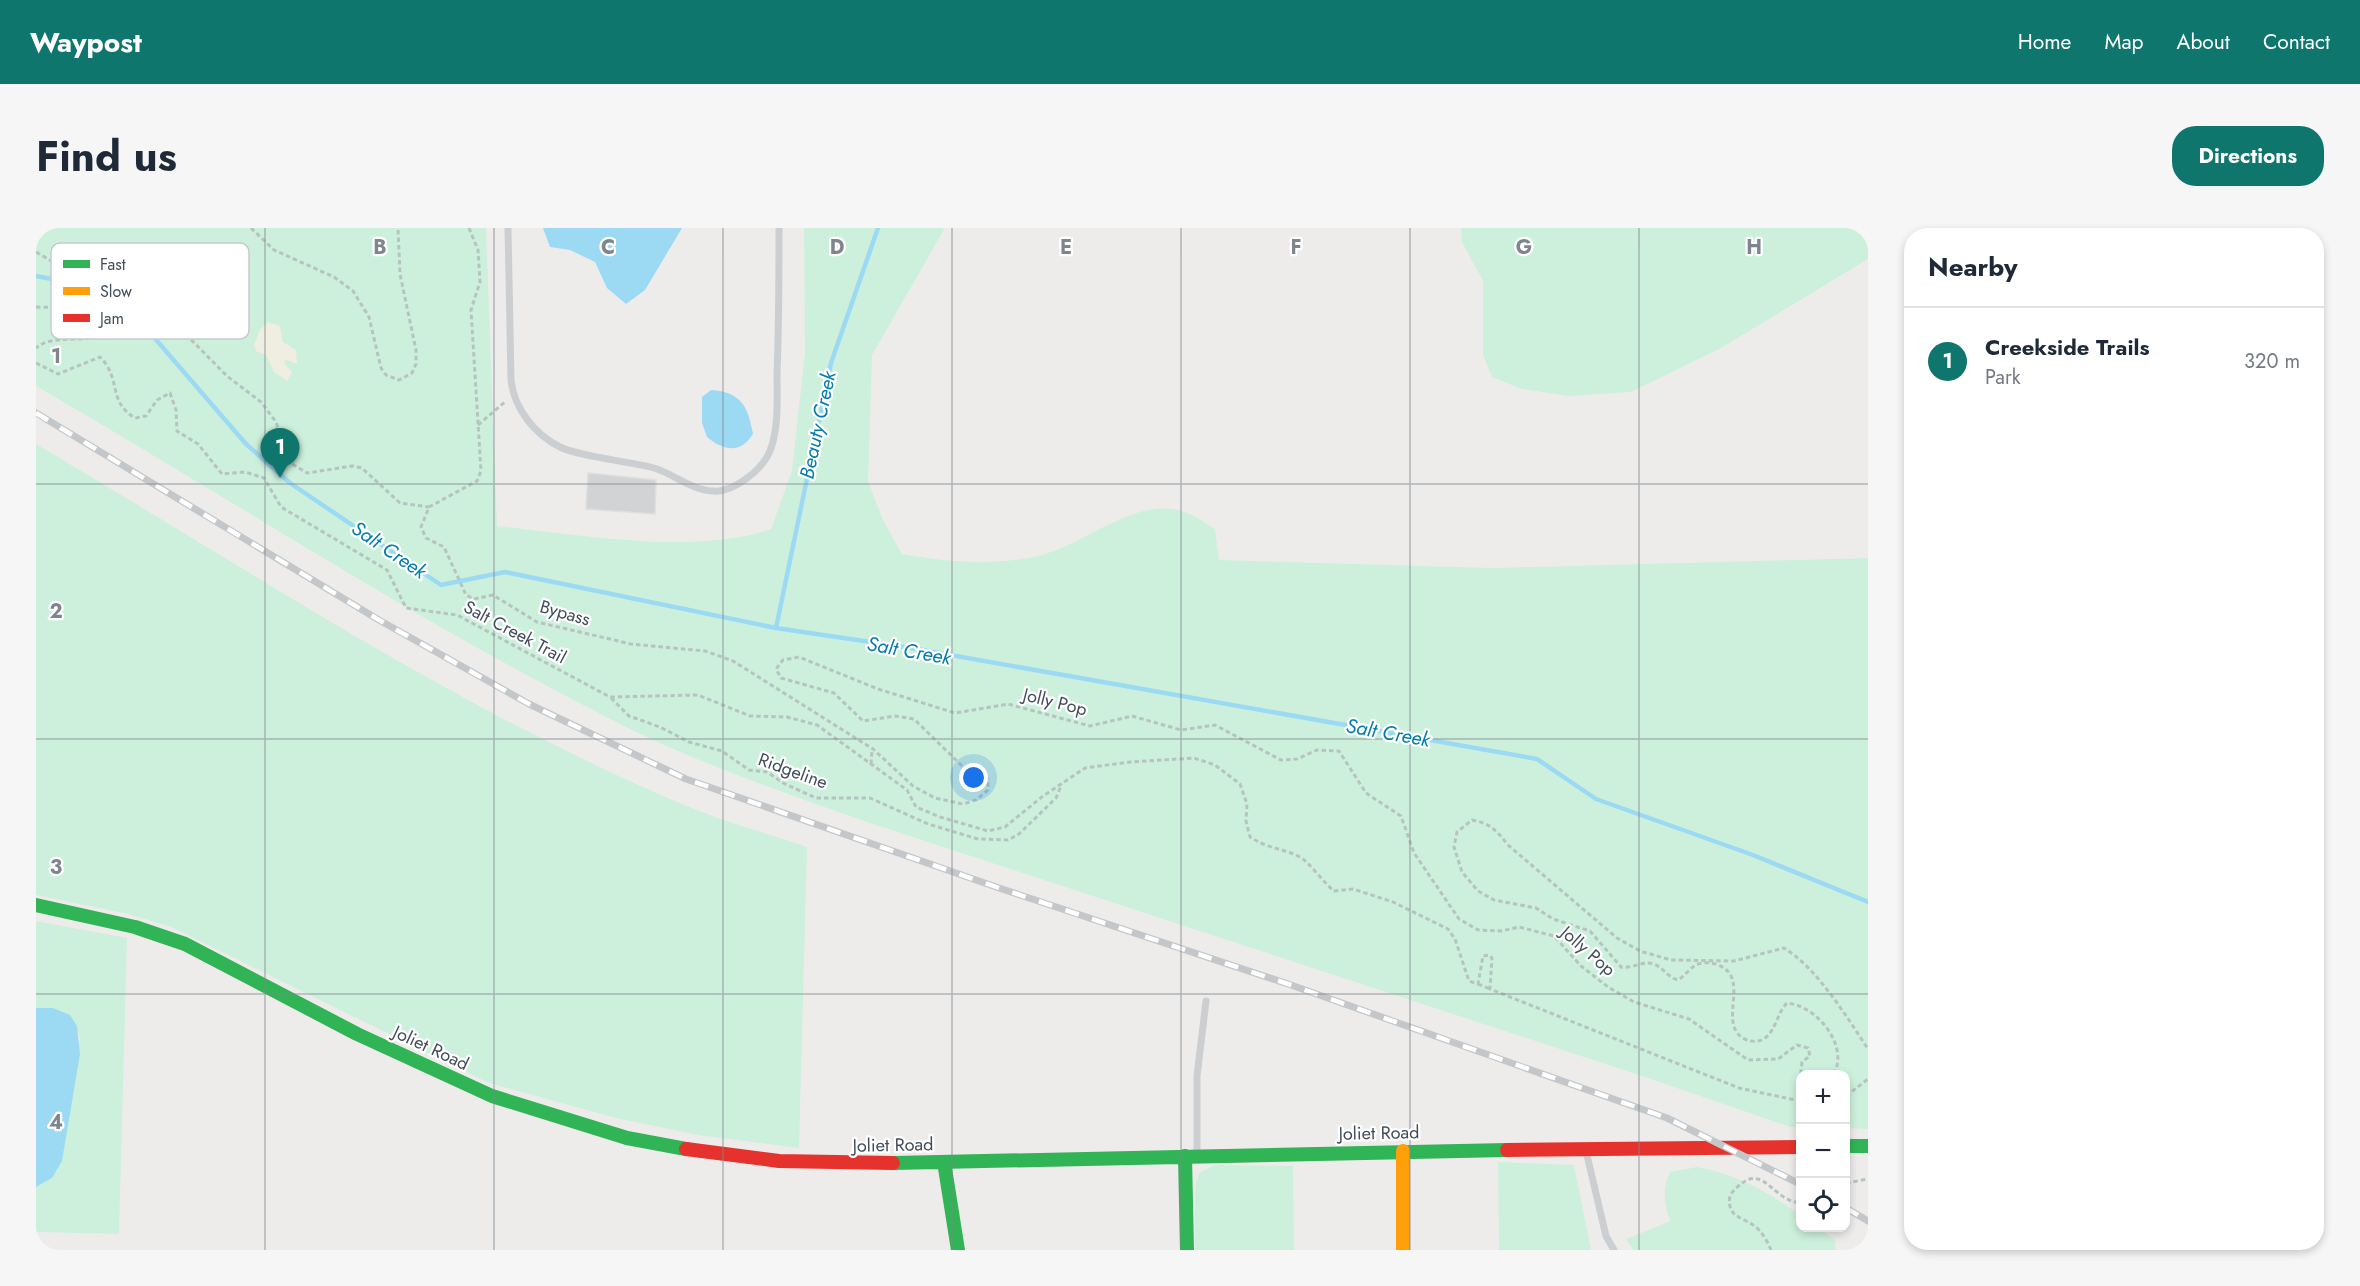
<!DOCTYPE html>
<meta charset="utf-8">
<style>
body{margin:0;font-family:Jost,sans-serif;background:#f6f6f7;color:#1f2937}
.controls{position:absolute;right:18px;bottom:18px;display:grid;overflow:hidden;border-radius:12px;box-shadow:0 3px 9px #0003}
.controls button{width:54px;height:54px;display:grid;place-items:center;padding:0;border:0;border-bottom:2px solid #e0e1e3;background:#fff;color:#1f2937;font:30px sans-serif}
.you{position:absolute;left:938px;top:550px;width:21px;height:21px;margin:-15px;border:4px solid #fff;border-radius:50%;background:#1a73e8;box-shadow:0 0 0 9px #1a73e833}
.badge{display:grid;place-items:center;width:39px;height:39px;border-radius:50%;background:#0f766e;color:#fff;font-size:20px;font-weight:700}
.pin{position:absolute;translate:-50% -50px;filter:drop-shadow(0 2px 3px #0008)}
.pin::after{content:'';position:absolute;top:32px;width:21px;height:18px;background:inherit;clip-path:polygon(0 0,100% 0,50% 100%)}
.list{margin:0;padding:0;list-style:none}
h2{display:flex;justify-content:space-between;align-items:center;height:78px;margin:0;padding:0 24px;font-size:26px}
h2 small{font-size:20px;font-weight:400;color:#747a83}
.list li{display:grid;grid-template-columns:39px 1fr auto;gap:18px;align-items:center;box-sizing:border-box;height:108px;padding:0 24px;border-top:2px solid #e0e1e3}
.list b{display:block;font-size:22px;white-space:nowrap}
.list p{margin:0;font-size:20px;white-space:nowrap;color:#747a83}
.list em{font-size:20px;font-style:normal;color:#747a83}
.icon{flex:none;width:33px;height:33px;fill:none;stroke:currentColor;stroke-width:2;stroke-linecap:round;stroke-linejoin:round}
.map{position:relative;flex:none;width:1832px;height:1022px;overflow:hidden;border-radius:24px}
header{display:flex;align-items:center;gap:36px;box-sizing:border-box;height:84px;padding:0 30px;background:#0f766e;color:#fff}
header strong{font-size:28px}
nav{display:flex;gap:33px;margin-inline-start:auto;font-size:21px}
.intro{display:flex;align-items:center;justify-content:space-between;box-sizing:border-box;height:144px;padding:0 36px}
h1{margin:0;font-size:42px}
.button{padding:15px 27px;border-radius:24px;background:#0f766e;color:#fff;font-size:21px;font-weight:700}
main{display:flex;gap:36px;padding:0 36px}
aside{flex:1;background:#fff;border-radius:24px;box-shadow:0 3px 9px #0003}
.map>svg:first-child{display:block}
</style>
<header>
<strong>Waypost</strong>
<nav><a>Home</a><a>Map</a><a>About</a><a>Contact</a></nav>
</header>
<div class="intro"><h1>Find us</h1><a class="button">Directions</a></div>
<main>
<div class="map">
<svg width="1832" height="1022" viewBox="0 0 1832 1022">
<rect width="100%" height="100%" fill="#edeceb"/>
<path fill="#cdf0dc" d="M0,0H450L461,298C540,306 661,328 735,301L756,243L769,124L768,0H909L836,127L832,253L847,292L866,326C911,334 957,338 1002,328C1051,317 1104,262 1156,287C1164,291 1172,297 1179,301L1183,332L1457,340L1832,330V901L1810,900V846H1764V899H1754L1609,849L831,594C751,566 670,538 594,501C389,399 197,272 0,158Z
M1425,0H1832V31L1685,120L1595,164L1533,168L1486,161L1456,149L1447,127V53L1426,14Z
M0,216C212,341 419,480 646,576C686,593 730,605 771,619L763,920L662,907L580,890L453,855L135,699L92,686L0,667Z
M0,693L91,710L83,1006L0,1004V959L16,950L44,811C38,786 25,780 0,780Z
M1462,934L1538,937L1555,1022H1463Z
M1179,937L1257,938L1258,1022H1159V959L1163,945Z
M1661,939C1701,946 1732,964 1764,987V1000H1782L1799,1012L1800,1022H1597L1590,1011L1634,993C1628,975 1626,961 1634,944Z"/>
<path fill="#f0ede1" d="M232,94L244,98L247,114L260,122L261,136L250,132L248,135L256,144L251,153L238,144L230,127L220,123L218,117L224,102Z"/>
<path fill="#9cdaf3" d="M507,0H646L609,62L590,76L571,60L559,34L534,22L514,19Z
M675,162C705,164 712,178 717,206C704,226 688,223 671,209L666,195V169Z
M0,780H17L34,787L41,798L44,826L26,933L16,950L0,959Z"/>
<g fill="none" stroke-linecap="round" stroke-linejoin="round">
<path stroke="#9cdaf3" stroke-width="4.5" d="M0,48L78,63L210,216L254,255L405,357L469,344L740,400L875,420L1501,531L1560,571L1717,627L1832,674
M740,400L795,135L842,0"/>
</g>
<path fill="#d2d3d4" stroke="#dededf" stroke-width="1.5" d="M552,245L620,252L619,286L550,281Z"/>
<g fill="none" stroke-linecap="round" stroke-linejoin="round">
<path stroke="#b6c4c1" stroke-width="3" stroke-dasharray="4.5 3" stroke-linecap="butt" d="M215,0L238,22L298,49L317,63L333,89L345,140L350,147L363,152L376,145L380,136V122L364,46L362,0
M433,0L442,22L444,54L435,82L445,243L441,253L393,279L385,299L390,310L408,319L430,367L438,371L457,367L501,394L595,416L669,423L697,433L837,521L877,558L899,570L927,576L940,572L952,562V551L942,542L925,537L878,491L859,488L827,493L798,465L745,450L740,441L747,432L763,429L842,461L919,485L972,476L1054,498L1096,488L1145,502L1179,497L1245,532L1261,531L1281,522L1303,523L1330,565L1365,588L1378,625L1423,691L1442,702L1465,703L1483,699L1518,708L1545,738L1572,759L1598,774L1653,791L1712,832L1742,831L1761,817L1772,820L1774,828L1766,834L1764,851
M0,24L17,34H64L94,50L191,148L225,174L240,194L253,234L271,245L316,238L326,240L364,275L393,279
M0,79C24,80 50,77 62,101L57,109C37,114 16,107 0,120
M0,135L22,146L64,129C86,151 71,173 99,190L110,188L121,172L134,165L140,182L141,203L162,216L186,246L209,244L228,250L245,279L351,342L370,380L421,387L574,469L662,467L714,488L751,489L781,497L871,562L880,579L904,589L952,603L969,599L1007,568L1049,540L1094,534L1158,530L1179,537L1204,556L1211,576L1210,593L1214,609C1232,621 1247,620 1264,629C1272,633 1288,655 1298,663L1317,661L1357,674L1412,701L1419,711L1433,753L1442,756L1447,728L1453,727L1456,730L1454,761L1703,860L1764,873
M442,197L470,173
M575,470L593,488L624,499L653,514L686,523L713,542L731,544L749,556L780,570H834L892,596L942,611L972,612L983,606L1020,570L1025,558
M835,536L836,522
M1442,756L1454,761
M1798,846C1813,817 1781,778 1751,775C1741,785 1740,802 1729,810C1724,814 1717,814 1711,812C1678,799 1717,750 1682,737C1676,734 1666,734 1660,737C1653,741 1649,748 1642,752C1631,749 1628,740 1618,736C1608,732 1596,741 1585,739L1554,703L1517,691L1500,680L1458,672L1442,663L1426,644L1418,619L1421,604L1436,592C1454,595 1461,603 1472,617L1581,710L1604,723L1635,732L1698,733L1748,720C1780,739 1811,789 1832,821
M1810,868L1832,851
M1810,955L1832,951
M1735,1022C1732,1015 1728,1007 1722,1001C1709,988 1690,992 1694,967C1727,927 1733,972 1764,975"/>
<path stroke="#cccfd2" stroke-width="7" d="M472,0L475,152C478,180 498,206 524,219C544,229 593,233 618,240C638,246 655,262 677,263C697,265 726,242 734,223C743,200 741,171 741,146C743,97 743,49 743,0
M1550,923L1570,1008L1578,1022
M1161,925V848L1170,773"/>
<path stroke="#30b455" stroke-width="14" d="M0,677L99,699L149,716L321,806L456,868L591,910L650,921
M1810,918H1832
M1149,928L1151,1022
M908,934L922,1022
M857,935L1471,922"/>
<path stroke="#ff9f0a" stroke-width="14" d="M1367,923V1022"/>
<path stroke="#e5322d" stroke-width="14" d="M650,921L743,933L857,935
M1471,922L1764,919"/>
<defs>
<path id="rail" d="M0,185L343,392L493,476L650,551L963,660L1255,757L1631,890L1764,956
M1810,980L1832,993"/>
</defs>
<use href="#rail" stroke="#c4c7c9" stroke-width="7"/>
<use href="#rail" stroke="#fff" stroke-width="4.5" stroke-dasharray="14" stroke-linecap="butt"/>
</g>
<path fill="none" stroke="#7e858d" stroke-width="1.5" stroke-opacity="0.55" d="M229,0V1022M458,0V1022M687,0V1022M916,0V1022M1145,0V1022M1374,0V1022M1603,0V1022M0,256H1832M0,511H1832M0,766H1832"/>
<g text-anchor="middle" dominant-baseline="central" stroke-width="4.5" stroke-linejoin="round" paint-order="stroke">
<g font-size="18" fill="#424d5a" stroke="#fff">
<text transform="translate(529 385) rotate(16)">Bypass</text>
<text transform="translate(479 404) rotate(28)">Salt Creek Trail</text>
<text transform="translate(1019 474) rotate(14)">Jolly Pop</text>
<text transform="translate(757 543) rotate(20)">Ridgeline</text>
<text transform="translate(1552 723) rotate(41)">Jolly Pop</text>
<text transform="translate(395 820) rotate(25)">Joliet Road</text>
<text transform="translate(1343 905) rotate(-1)">Joliet Road</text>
<text transform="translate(857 917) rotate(-1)">Joliet Road</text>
</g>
<g font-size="20" font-style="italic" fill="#007caf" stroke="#fff">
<text transform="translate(782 197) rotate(-78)">Beauty Creek</text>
<text transform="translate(353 322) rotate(34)">Salt Creek</text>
<text transform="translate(873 423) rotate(10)">Salt Creek</text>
<text transform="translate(1352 505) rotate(10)">Salt Creek</text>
</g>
</g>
<rect x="15" y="15" width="198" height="96" rx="9" fill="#fff" stroke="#c6cace" stroke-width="1.5"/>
<rect x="27" y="32" width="27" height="8" fill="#30b455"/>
<rect x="27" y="59" width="27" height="8" fill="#ff9f0a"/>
<rect x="27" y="86" width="27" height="8" fill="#e5322d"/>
<g font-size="16" fill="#424d5a">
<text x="64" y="42">Fast</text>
<text x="64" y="69">Slow</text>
<text x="64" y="96">Jam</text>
</g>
<g font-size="20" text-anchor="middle" font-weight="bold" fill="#7e858d" stroke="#fff" stroke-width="4.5" stroke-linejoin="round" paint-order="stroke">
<text x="344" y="26">B</text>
<text x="572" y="26">C</text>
<text x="801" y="26">D</text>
<text x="1030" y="26">E</text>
<text x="1260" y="26">F</text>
<text x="1488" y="26">G</text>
<text x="1718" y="26">H</text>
<text x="20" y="135">1</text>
<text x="20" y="390">2</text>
<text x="20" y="646">3</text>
<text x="20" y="901">4</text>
</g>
</svg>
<div class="controls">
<button>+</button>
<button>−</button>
<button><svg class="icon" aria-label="locate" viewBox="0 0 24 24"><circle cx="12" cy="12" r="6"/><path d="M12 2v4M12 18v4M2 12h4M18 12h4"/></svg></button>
</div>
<div class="you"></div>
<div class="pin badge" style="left:244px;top:250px">1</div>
</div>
<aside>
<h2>Nearby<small></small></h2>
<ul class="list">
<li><span class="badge">1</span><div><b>Creekside Trails</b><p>Park</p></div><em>320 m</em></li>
</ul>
</aside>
</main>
